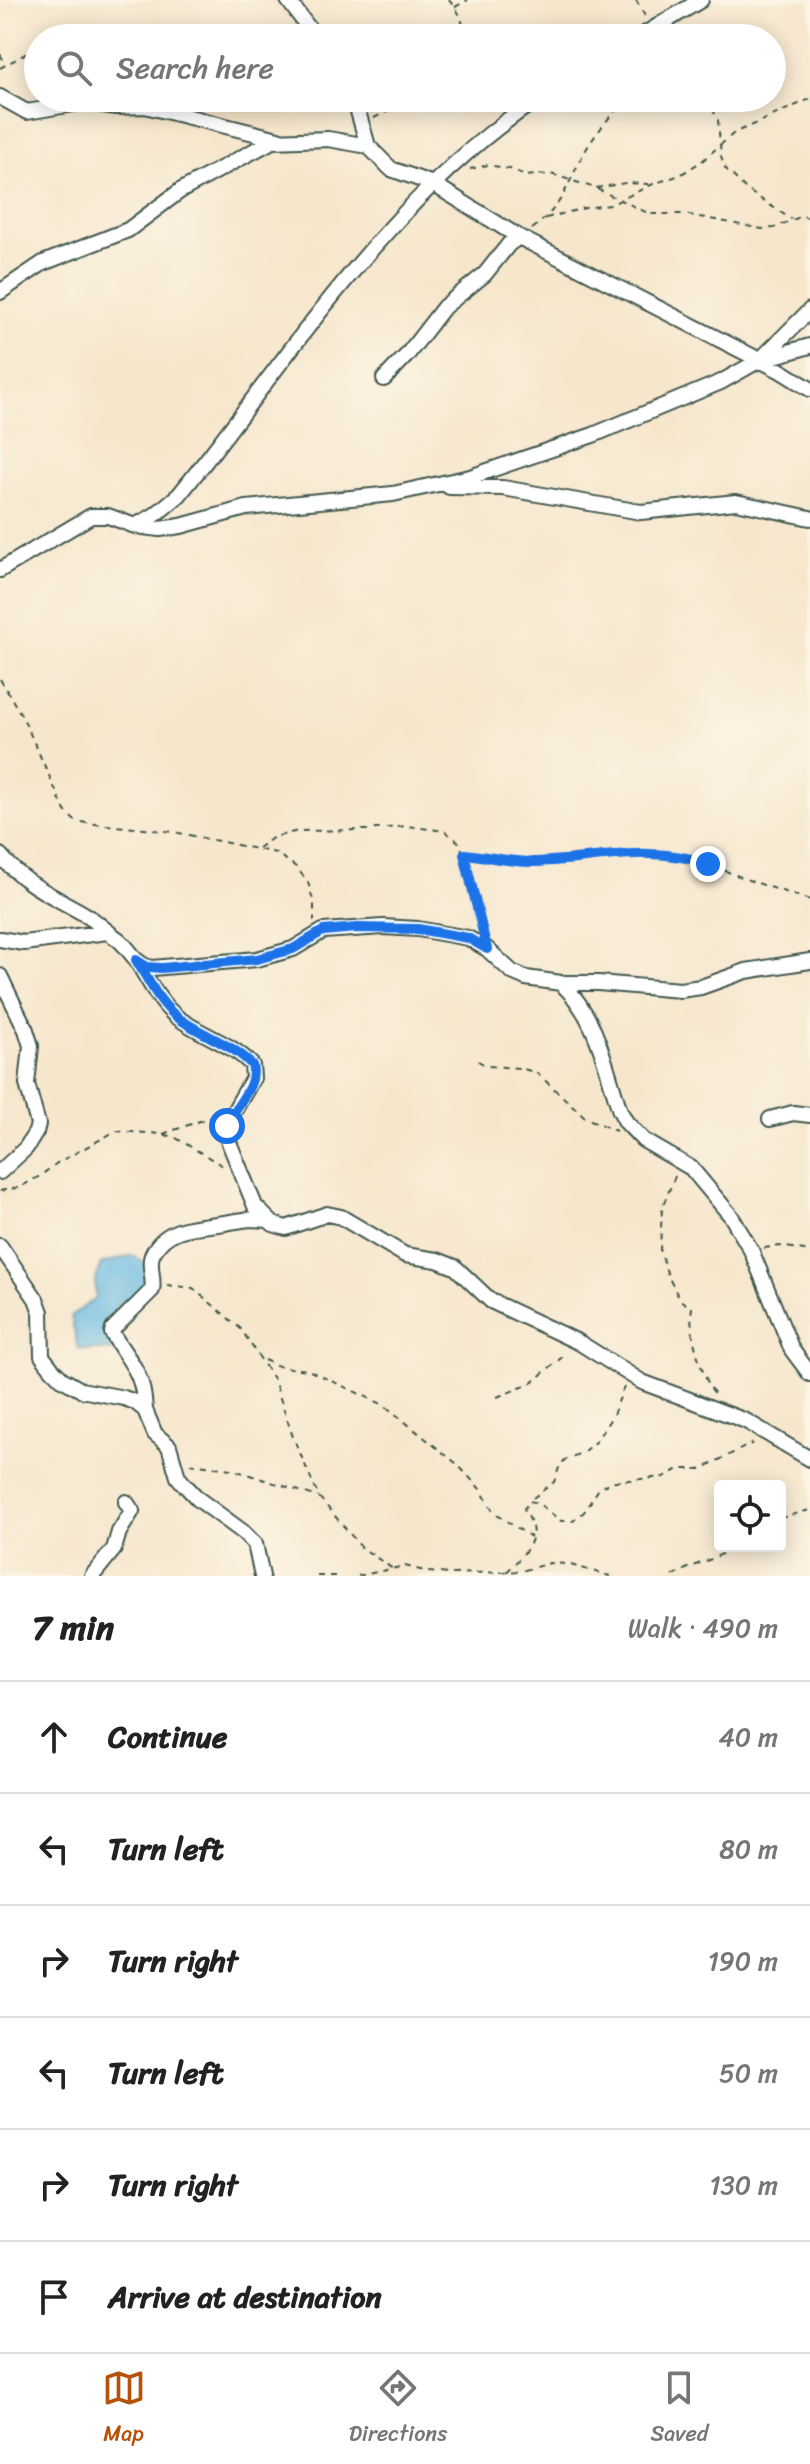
<!DOCTYPE html>
<meta charset="utf-8">
<style>
body{margin:0;font-family:Sriracha,sans-serif;background:#f6f6f6;color:#222}
.controls{position:absolute;right:24px;bottom:24px;display:grid;overflow:hidden;border-radius:8px;box-shadow:0 4px 20px #0003}
.controls button{width:72px;height:72px;display:grid;place-items:center;padding:0;border:0;border-bottom:2px solid #e0e0e0;background:#fff;color:#222;font:40px sans-serif}
.stop{position:absolute;width:24px;height:24px;margin:-18px;border:6px solid #1a73e8;border-radius:50%;background:#fff}
.stop.end{background:#1a73e8;border-color:#fff;box-shadow:0 2px 8px #0008}
.list{margin:0;padding:0;list-style:none}
h2{display:flex;justify-content:space-between;align-items:center;height:104px;margin:0;padding:0 32px;font-size:34px}
h2 small{font-size:26px;font-weight:400;color:#767676}
.list li{display:grid;grid-template-columns:52px 1fr auto;gap:24px;align-items:center;box-sizing:border-box;height:112px;padding:0 32px;border-top:2px solid #e0e0e0}
.list b{display:block;font-size:30px;white-space:nowrap}
.list em{font-size:26px;font-style:normal;color:#767676}
.icon{flex:none;width:44px;height:44px;fill:none;stroke:currentColor;stroke-width:2;stroke-linecap:round;stroke-linejoin:round}
.map{position:relative;flex:none;width:810px;height:1576px;overflow:hidden}
.search{position:absolute;background:#fff;box-shadow:0 4px 20px #0003;left:24px;right:24px;top:24px;height:88px;display:flex;align-items:center;gap:20px;box-sizing:border-box;padding:0 28px;border-radius:44px;color:#767676;font-size:30px}
.sheet{height:776px;background:#fff}
nav{display:flex;justify-content:space-around;align-items:center;box-sizing:border-box;height:112px;border-top:2px solid #e0e0e0;background:#fff;font-size:22px;color:#767676}
nav a{display:grid;justify-items:center;gap:4px}
nav .on{color:#b45309}
.map>svg:first-child{display:block}
</style>
<div class="map">
<svg width="810" height="1576" viewBox="0 0 810 1576">
<rect width="100%" height="100%" fill="#fcf5e5"/>
<filter id="ink" filterUnits="userSpaceOnUse"><feTurbulence type="fractalNoise" baseFrequency=".0125" numOctaves="2"/><feDisplacementMap in="SourceGraphic" scale="16" xChannelSelector="R" yChannelSelector="G"/><feConvolveMatrix kernelMatrix="1 2 1 2 8 2 1 2 1" color-interpolation-filters="sRGB"/></filter>
<filter id="wash" filterUnits="userSpaceOnUse"><feTurbulence type="fractalNoise" baseFrequency=".006" numOctaves="4" result="noise"/><feDisplacementMap in="SourceGraphic" scale="32" xChannelSelector="R" yChannelSelector="G"/><feGaussianBlur stdDeviation="1.8" result="paint"/><feColorMatrix in="noise" values="0 0 0 0 0 0 0 0 0 0 0 0 0 0 0 0 0 1.4 0 .05"/><feComposite in="paint" operator="in"/></filter>
<g filter="url(#wash)">
<rect width="100%" height="100%" fill="#f6e6cc"/>
<path fill="#67bae3" stroke="#437c8c" stroke-width="2" d="M133,1255L149,1266L148,1286L117,1306L107,1334L113,1351L78,1349L71,1316L96,1298L95,1283L101,1264Z"/>
</g>
<g filter="url(#ink)">
<g fill="none" stroke-linecap="round" stroke-linejoin="round">
<defs>
<path id="street" d="M288,0L316,38
M638,38L701,0
M0,97L27,112L85,102L116,107L145,106L278,139
M354,98L368,146L391,169L433,184L519,237L781,371L810,389
M0,292L43,263L128,230L180,191L272,141L328,139L368,146
M760,360L810,310
M384,379L407,355L444,307L485,274L509,244L519,237
M449,487L503,488L641,512L736,502L810,518
M135,526L155,515L179,495C290,357 388,197 539,98
M0,570L91,516H108L135,526L160,529L181,526L246,508L393,494L470,477L593,435L721,382L760,360L810,346
M0,855C26,886 52,895 86,915C96,921 105,930 115,937C130,946 133,965 152,968L257,959L293,949L323,931L383,927L418,929L468,938L487,949L512,972L526,978L561,983H598L680,990L701,987L746,971L810,961
M0,939L24,943L107,932
M136,960C148,979 159,1003 177,1017C200,1035 232,1043 252,1065L253,1078L229,1120L226,1135L255,1206L273,1224L286,1228L327,1214L341,1217L405,1255L437,1260L455,1267L491,1301L580,1343L642,1382L746,1421L810,1459
M0,976L26,1030L31,1046L27,1084L38,1124L36,1132L26,1148L0,1172
M561,983C597,1016 605,1066 620,1111L626,1122L643,1140L691,1168L731,1216L751,1250L792,1350L810,1374
M770,1119L793,1113L810,1115
M0,1246L36,1299L41,1312L42,1356L52,1369L62,1379L81,1390L124,1398L135,1402L145,1410L155,1434L169,1446L178,1477L183,1483L198,1499L243,1532L255,1544L262,1576
M145,1410C143,1370 130,1364 112,1333L113,1329L152,1290C155,1278 147,1264 153,1253C167,1225 199,1227 225,1223C243,1220 249,1218 268,1220
M92,1576L114,1549L119,1532L132,1511L126,1502"/>
</defs>
<use href="#street" stroke="#3f564b" stroke-width="18"/>
<path stroke="#3f564b" stroke-width="2" stroke-dasharray="6 6" stroke-linecap="butt" d="M449,0L460,15L467,38
M636,0L645,16
M455,7L468,0
M58,38H77
M0,54L5,63
M0,68L38,47
M707,98L718,120L721,156L725,168L747,190L791,219
M374,118C393,108 414,102 436,101C463,100 477,108 505,98
M470,169L488,165L510,169L525,176L551,174L595,188L650,214H684L762,229L774,228L802,216L810,218
M596,188L625,183L649,184
M546,218L585,208L610,205L653,184L680,175L702,161L734,133L810,99
M532,229C568,201 566,183 587,148C598,130 612,115 625,98
M0,679L23,718L65,811L74,820L86,823L174,832L276,853L296,867L308,882L314,904V921
M258,848L274,837L298,831L367,830L407,826L445,831L460,843L484,932
M464,854L528,862L626,855H676L690,857L751,881L810,900
M478,1061L487,1066L520,1068L537,1073L586,1118L616,1131
M163,1134L214,1116
M675,1176L662,1208L660,1250L668,1276L680,1300L692,1308C688,1330 701,1376 715,1394
M0,1191L20,1187L40,1176L57,1163L116,1131L162,1134L176,1138L223,1166
M764,1248L780,1246L810,1251
M167,1285L193,1288L241,1329L274,1380L293,1437L319,1497L361,1547L393,1569
M264,1360L281,1367L308,1370L384,1405L457,1464L481,1490L494,1513L531,1537
M497,1397L530,1384L566,1354
M190,1464L231,1469L318,1497
M533,1498L554,1482L560,1465L565,1460L583,1452L596,1441L613,1415L624,1387
M780,1518L810,1510
M507,1572C528,1548 543,1539 524,1509L529,1501L538,1503L561,1521H573L584,1512L600,1487L615,1481L664,1477L679,1469H701L753,1443
M317,1576H337
M358,1576L405,1566L428,1572L450,1574L521,1571L550,1563L567,1564L610,1576
M673,1576C693,1563 716,1561 734,1546"/>
<use href="#street" stroke="#fff" stroke-width="14"/>
</g>
</g>
<g fill="none" stroke-linecap="round" stroke-linejoin="round" filter="url(#ink)">
<path stroke="#1a73e8" stroke-width="10" d="M227,1126C234,1106 258,1087 252,1065C232,1043 200,1035 177,1017C159,1003 148,979 136,960L147,967L162,968L257,959L293,949L323,931L357,928L418,929L468,938L487,949L464,854C487,856 509,862 531,862C590,861 652,843 708,864"/>
</g>
</svg>
<div class="controls">
<button><svg class="icon" aria-label="locate" viewBox="0 0 24 24"><circle cx="12" cy="12" r="6"/><path d="M12 2v4M12 18v4M2 12h4M18 12h4"/></svg></button>
</div>
<div class="stop" style="left:227px;top:1126px"></div>
<div class="stop end" style="left:708px;top:864px"></div>
<div class="search"><svg class="icon" aria-label="search" viewBox="0 0 24 24"><circle cx="10" cy="10" r="6"/><path d="M15 15l6 6"/></svg>Search here</div>
</div>
<section class="sheet">
<h2>7 min<small>Walk · 490 m</small></h2>
<ul class="list">
<li><svg class="icon" aria-label="ahead" viewBox="0 0 24 24"><path d="M12 20V5M6 11l6-6 6 6"/></svg><div><b>Continue</b></div><em>40 m</em></li>
<li><svg class="icon" aria-label="left" viewBox="0 0 24 24"><path d="M17 20v-9H6M10 6l-5 5 5 5"/></svg><div><b>Turn left</b></div><em>80 m</em></li>
<li><svg class="icon" aria-label="right" viewBox="0 0 24 24"><path d="M7 20v-9h11M14 6l5 5-5 5"/></svg><div><b>Turn right</b></div><em>190 m</em></li>
<li><svg class="icon" aria-label="left" viewBox="0 0 24 24"><path d="M17 20v-9H6M10 6l-5 5 5 5"/></svg><div><b>Turn left</b></div><em>50 m</em></li>
<li><svg class="icon" aria-label="right" viewBox="0 0 24 24"><path d="M7 20v-9h11M14 6l5 5-5 5"/></svg><div><b>Turn right</b></div><em>130 m</em></li>
<li><svg class="icon" aria-label="arrive" viewBox="0 0 24 24"><path d="M6 21V4h12l-3 4 3 4H6"/></svg><div><b>Arrive at destination</b></div></li>
</ul>
</section>
<nav>
<a class="on"><svg class="icon" aria-label="map" viewBox="0 0 24 24"><path d="M3 6l6-2 6 2 6-2v14l-6 2-6-2-6 2zM9 4v14M15 6v14"/></svg>Map</a>
<a><svg class="icon" aria-label="directions" viewBox="0 0 24 24"><path d="M12 3l9 9-9 9-9-9zM9 14v-3h6M13 9l2 2-2 2"/></svg>Directions</a>
<a><svg class="icon" aria-label="saved" viewBox="0 0 24 24"><path d="M7 4h10v16l-5-4-5 4z"/></svg>Saved</a>
</nav>
